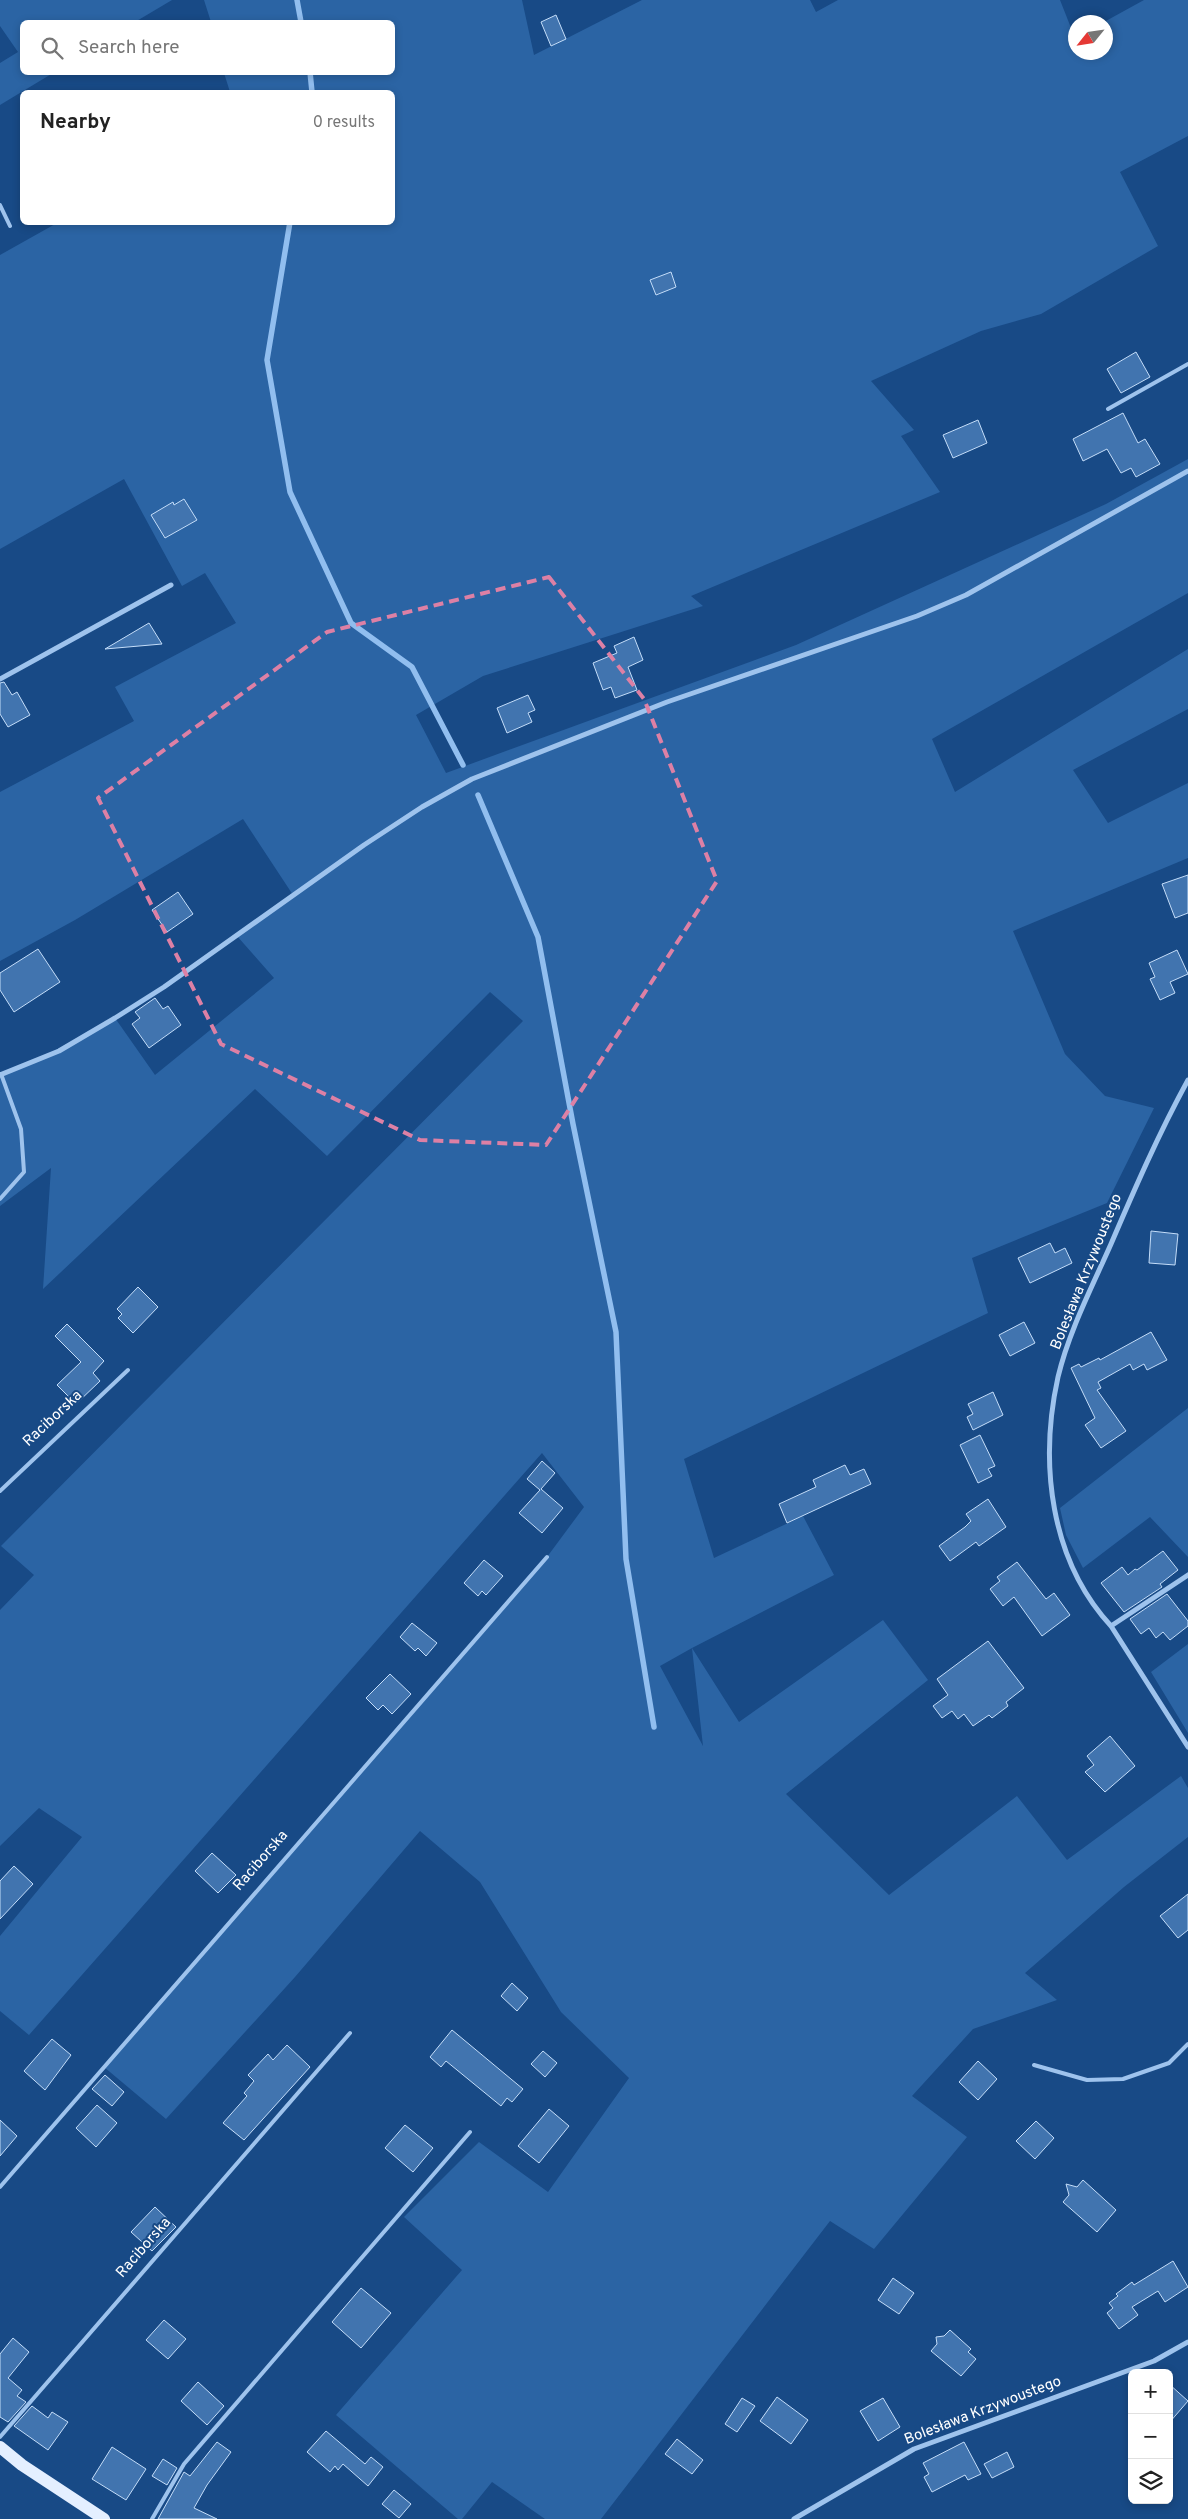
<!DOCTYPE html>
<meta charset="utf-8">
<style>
body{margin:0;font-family:Overpass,sans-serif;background:#f2f2f2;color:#222}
.controls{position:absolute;right:15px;bottom:15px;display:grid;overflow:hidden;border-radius:8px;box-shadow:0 2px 8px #0003}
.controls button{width:45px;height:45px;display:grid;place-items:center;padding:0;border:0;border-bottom:1px solid #e0e0e0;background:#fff;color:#222;font:25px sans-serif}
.compass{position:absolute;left:1068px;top:15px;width:45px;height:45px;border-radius:50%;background:#fff;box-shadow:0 2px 8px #0003;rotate:240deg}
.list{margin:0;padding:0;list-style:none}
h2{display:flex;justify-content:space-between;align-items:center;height:65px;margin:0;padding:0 20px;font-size:21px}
h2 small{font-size:16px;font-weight:400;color:#767676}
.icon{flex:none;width:28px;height:28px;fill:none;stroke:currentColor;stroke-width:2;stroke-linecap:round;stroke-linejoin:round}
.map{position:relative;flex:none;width:1188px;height:2519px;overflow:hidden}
.search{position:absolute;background:#fff;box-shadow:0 2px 8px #0003;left:20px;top:20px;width:375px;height:55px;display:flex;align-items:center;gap:12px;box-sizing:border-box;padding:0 18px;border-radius:8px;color:#767676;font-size:19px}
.panel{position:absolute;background:#fff;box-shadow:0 2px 8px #0003;left:20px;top:90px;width:375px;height:135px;border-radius:8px}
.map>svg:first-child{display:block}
</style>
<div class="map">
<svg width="1188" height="2519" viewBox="0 0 1188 2519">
<rect width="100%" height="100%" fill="#184a86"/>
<path fill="#2b64a4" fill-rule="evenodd" d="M0,0H172L135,22H22V72L53,73L0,105V63L18,52L0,26Z
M204,0H522L534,55L642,0H810L816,12L838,0H1060L1075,38L1076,52H1106L1104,22L1144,0H1188V136L1120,172L1158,246L1041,314L981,331L871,381L914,430L901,436L940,492L691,596L703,606L483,676L416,715L446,773L796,645L1106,504L1188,459V593L932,739L955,792L1188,649V709L1073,770L1108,823L1188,783V858L1013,931L1065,1054L1105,1096L1154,1108L1107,1203L972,1258L988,1313L684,1459L714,1558L803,1516L834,1575L692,1648L739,1722L883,1620L928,1680L786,1794L889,1895L1017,1796L1067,1860L1181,1776L1188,1788V1837L1124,1887L1025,1973L1057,2000L973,2029L912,2096L967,2137L874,2249L830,2221L601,2519H545L492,2482L462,2519H458L336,2415L462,2270L404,2217L479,2142L548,2192L629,2078L561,2012L480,1882L420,1831L295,1977L166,2119L104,2067L547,1557L584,1507L542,1453L29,2035L0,2011V1936L82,1837L39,1808L0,1846V1610L34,1575L1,1546L523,1021L490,992L327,1156L255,1089L43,1289L51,1168L0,1206V1075L41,1058L115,1018L155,1075L274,978L237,936L293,895L243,819L75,920L0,961V792L134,721L115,687L236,623L205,573L182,586L124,479L0,549V255L57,223L392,222V92H230L224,73L392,72V22H211ZM692,1648L703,1746L660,1666Z
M1188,1408V1557L1150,1517L1083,1568L1066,1535L1060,1508Z
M1188,1644V1733L1151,1672Z"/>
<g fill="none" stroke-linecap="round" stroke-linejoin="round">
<path stroke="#91beef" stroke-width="5.5" d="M297,0L301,22
M310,72L312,92
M290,222L267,360L290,492L351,623L412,667L463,765
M478,795L538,937L573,1124L616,1332L626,1559L654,1727"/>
</g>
<path fill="#4174af" stroke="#c4ddf9" d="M556,15L566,39L551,46L541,22Z
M671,272L676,287L656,295L650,280Z
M1136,352L1150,377L1121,393L1107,369Z
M1123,413L1138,443L1145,439L1160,464L1136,477L1131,468L1121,473L1107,449L1083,461L1073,439Z
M978,420L987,443L953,458L943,435Z
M184,499L197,520L165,538L151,515L173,502L174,505Z
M149,623L162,644L105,649Z
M634,637L643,660L628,667L637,690L615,698L611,687L603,690L593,663L617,653L614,646Z
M4,682L12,695L17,692L30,715L8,727L0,714V683Z
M528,695L535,710L528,713L532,722L507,733L497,708Z
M1188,875V913L1175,918L1162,884Z
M178,892L193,914L167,932L152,910Z
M38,949L60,982L14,1012L0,990V973Z
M1177,950L1188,974L1170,982L1175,993L1160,1000L1150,979L1155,977L1149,963Z
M155,998L163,1009L168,1006L181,1025L149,1048L132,1024L140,1018L135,1012Z
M1151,1231L1178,1234L1175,1265L1149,1263Z
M1050,1243L1055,1253L1065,1248L1072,1263L1030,1283L1018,1258Z
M138,1287L158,1307L133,1333L118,1318L122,1314L117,1309Z
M1024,1322L1035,1343L1010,1356L999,1335Z
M67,1324L104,1361L93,1373L100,1381L76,1404L57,1385L81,1362L55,1336Z
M1151,1332L1167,1360L1147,1370L1144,1364L1133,1370L1130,1364L1098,1382L1101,1388L1097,1390L1126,1431L1101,1448L1085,1425L1095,1418L1071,1368L1079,1364L1081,1367L1099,1358L1100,1360Z
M993,1392L1003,1415L973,1430L967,1417L973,1414L968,1404Z
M980,1435L995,1466L988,1469L992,1476L978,1483L960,1445Z
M542,1461L555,1473L541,1489L563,1508L542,1533L519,1513L540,1490L527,1479Z
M845,1465L850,1475L864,1469L871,1484L787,1523L779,1504L816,1487L813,1480Z
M988,1499L1006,1527L979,1546L976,1542L950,1561L939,1546L965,1527L971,1521L966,1514Z
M1163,1551L1178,1570L1160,1584L1162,1587L1124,1612L1101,1583L1122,1567L1128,1575L1135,1569L1137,1570Z
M484,1560L503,1576L486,1595L482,1591L478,1596L464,1583Z
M1017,1562L1046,1599L1054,1593L1070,1615L1042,1636L1014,1597L1003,1606L990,1589L1000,1581L997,1577Z
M1167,1594L1188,1621V1626L1170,1640L1163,1632L1156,1638L1149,1628L1141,1634L1130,1619Z
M412,1623L437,1643L426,1656L418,1648L415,1651L400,1637Z
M988,1641L1024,1688L1006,1702L1008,1706L992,1718L989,1715L973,1726L964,1714L958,1719L952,1711L942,1718L933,1706L948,1695L937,1679Z
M390,1674L411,1694L392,1714L383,1705L378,1710L366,1698Z
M1110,1736L1135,1766L1105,1792L1085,1772L1094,1765L1087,1756Z
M212,1853L236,1875L218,1893L195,1871Z
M14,1866L33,1884L0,1919V1881Z
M1188,1894V1930L1178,1938L1160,1916Z
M512,1983L528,1998L517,2011L501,1996Z
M452,2030L523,2089L512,2102L507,2098L501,2106L446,2061L441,2067L430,2057Z
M52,2039L71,2055L45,2090L24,2071Z
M287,2045L310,2067L244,2140L223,2123L247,2096L244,2093L254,2081L248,2075L268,2054L273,2060Z
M543,2051L557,2063L545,2077L531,2064Z
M978,2061L997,2079L978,2100L959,2082Z
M105,2075L124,2092L112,2106L92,2089Z
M97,2105L117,2123L96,2147L76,2128Z
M549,2109L569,2126L539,2163L518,2146Z
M0,2120L17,2136L0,2156Z
M1036,2121L1054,2138L1035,2159L1016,2141Z
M405,2125L433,2148L413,2172L385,2148Z
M1083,2180L1116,2210L1097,2232L1063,2202L1069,2195L1066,2184L1077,2187Z
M155,2207L176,2227L152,2251L131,2232Z
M1173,2261L1188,2287L1165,2302L1158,2291L1132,2307L1138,2315L1119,2329L1107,2313L1113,2308L1109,2303L1118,2296L1116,2294L1132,2282L1134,2285Z
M893,2278L914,2293L899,2314L878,2300Z
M361,2288L391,2313L361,2348L332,2322Z
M164,2320L186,2339L168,2359L146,2340Z
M950,2330L971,2349L968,2352L976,2359L961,2376L931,2351L937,2344L936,2337L944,2336Z
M13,2338L29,2352L8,2378L22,2390L17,2396L26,2402L8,2422L0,2417V2354Z
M198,2382L224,2406L207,2425L181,2401Z
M1169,2384L1188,2401L1169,2423Z
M777,2397L808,2420L791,2444L760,2421Z
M742,2398L755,2406L737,2432L725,2424Z
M883,2398L900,2427L878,2441L860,2411Z
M32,2406L48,2418L52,2412L68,2422L48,2450L14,2426Z
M326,2431L365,2464L371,2457L383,2467L368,2486L343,2464L338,2470L335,2466L330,2472L307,2452Z
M677,2439L703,2460L692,2474L665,2454Z
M217,2442L231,2452L207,2485L194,2508L217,2519H158L184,2472L190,2476Z
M964,2442L981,2474L968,2480L965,2475L932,2492L924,2477L929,2474L923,2463Z
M112,2447L146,2469L126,2500L92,2479Z
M1007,2452L1014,2467L992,2478L984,2464Z
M163,2459L177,2468L167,2485L152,2476Z
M394,2490L411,2504L399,2518L382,2504Z"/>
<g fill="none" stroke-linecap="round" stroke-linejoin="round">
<path stroke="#9ec3ed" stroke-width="4" d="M0,205L10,226
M1108,409L1188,364
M0,1199L24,1172L21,1129L1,1074
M0,1491L128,1370
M1034,2065L1087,2080L1123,2079L1169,2063L1188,2044
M0,2187L547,1557
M0,2437L350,2033
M152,2519L184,2464L470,2132"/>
<path stroke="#9ec3ed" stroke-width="5" d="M0,679L171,585
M0,1075L59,1051L115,1018L164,987L364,845L422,807L472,779L667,702L917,616L966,595L1188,471
M1188,1080C1159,1133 1135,1188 1111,1244C1092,1287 1069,1331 1058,1377C1039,1463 1050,1560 1111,1626L1188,1747
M1111,1626L1188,1575
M794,2519L914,2449L1154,2361L1188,2342"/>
<path stroke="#e4efff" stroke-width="12" d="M0,2447L22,2465L104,2519"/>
</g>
<path fill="none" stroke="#dd80a5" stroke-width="4" stroke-dasharray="10 6" stroke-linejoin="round" d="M549,577L644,699L717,881L546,1145L420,1140L221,1044L98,798L327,632Z"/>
<g text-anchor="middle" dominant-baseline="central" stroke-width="4" stroke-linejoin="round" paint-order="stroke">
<g font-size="15" fill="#fff" stroke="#184a86">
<text transform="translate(1087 1272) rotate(-68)">Bolesława Krzywoustego</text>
<text transform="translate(53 1419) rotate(-43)">Raciborska</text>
<text transform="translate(261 1861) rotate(-49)">Raciborska</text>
<text transform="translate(144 2248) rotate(-49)">Raciborska</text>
<text transform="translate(983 2411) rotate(-21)">Bolesława Krzywoustego</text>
</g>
</g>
</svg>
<div class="controls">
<button>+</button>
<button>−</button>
<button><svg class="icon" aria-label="layers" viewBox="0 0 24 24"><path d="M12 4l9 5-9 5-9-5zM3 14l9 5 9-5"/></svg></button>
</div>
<svg class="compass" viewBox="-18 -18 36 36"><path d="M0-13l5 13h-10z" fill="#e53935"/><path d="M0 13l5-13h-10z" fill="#767676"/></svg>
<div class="search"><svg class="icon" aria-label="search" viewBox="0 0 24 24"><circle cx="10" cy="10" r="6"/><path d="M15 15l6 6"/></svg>Search here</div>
<section class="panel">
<h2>Nearby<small>0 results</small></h2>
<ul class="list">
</ul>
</section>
</div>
